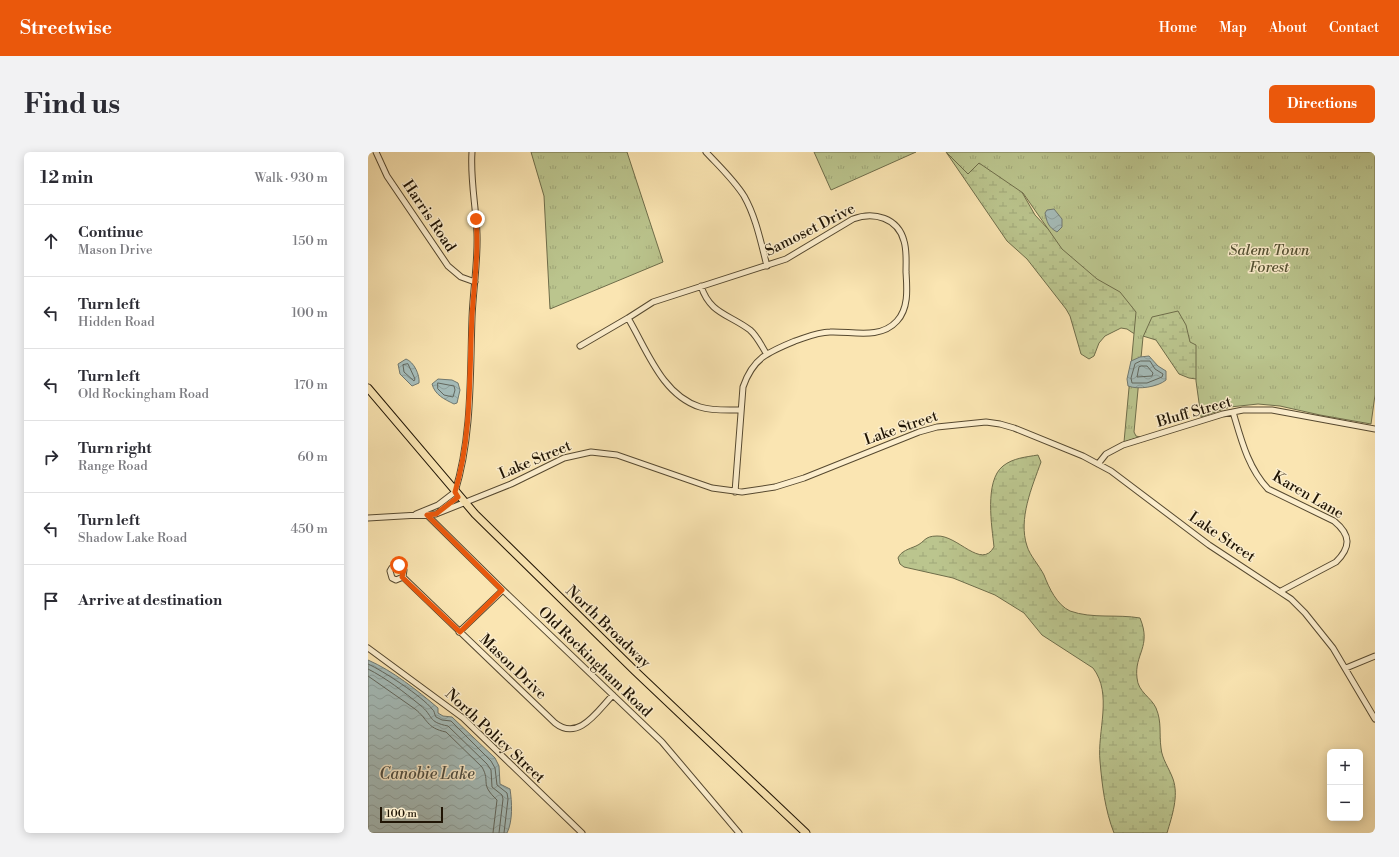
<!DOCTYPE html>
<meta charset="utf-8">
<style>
body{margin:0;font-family:"Libre Bodoni",serif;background:#f2f2f3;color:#2b2b33}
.controls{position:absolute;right:12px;bottom:12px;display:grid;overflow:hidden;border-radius:6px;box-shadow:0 2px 10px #0003}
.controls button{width:36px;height:36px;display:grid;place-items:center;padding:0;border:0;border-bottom:1px solid #e1e1e2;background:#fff;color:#2b2b33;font:20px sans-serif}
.scale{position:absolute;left:12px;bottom:10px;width:63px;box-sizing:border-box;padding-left:4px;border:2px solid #201505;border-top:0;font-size:11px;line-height:14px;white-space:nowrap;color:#201505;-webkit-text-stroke:3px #fceecd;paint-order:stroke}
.stop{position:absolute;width:12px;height:12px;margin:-9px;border:3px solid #ea580c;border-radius:50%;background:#fff}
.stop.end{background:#ea580c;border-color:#fff;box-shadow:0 1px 4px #0008}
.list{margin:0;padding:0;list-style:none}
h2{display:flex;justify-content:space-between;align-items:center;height:52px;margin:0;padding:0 16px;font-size:17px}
h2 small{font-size:13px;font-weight:400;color:#7c7c81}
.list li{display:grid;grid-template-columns:26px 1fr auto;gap:12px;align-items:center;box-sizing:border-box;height:72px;padding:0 16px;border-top:1px solid #e1e1e2}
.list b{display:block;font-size:15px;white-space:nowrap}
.list p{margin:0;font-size:13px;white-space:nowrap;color:#7c7c81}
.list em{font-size:13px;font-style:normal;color:#7c7c81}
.icon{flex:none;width:22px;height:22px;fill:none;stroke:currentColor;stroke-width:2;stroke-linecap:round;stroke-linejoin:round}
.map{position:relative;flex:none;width:1007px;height:681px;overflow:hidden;border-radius:6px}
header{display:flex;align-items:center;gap:24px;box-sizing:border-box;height:56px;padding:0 20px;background:#ea580c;color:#fff}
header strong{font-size:19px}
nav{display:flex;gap:22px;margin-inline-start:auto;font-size:14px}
.intro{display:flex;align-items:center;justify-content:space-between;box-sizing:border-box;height:96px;padding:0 24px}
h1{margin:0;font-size:28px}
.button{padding:10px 18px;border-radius:6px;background:#ea580c;color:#fff;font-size:14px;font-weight:700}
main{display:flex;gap:24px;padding:0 24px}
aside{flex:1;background:#fff;border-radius:6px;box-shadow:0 2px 10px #0003}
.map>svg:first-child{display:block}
</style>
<header>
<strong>Streetwise</strong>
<nav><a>Home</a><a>Map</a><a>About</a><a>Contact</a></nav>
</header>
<div class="intro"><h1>Find us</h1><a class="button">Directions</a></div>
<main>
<aside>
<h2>12 min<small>Walk · 930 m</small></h2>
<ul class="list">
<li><svg class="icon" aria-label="ahead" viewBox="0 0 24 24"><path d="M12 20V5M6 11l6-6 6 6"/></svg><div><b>Continue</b><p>Mason Drive</p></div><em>150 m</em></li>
<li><svg class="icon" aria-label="left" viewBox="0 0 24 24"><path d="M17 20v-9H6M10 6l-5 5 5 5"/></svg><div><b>Turn left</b><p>Hidden Road</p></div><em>100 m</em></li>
<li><svg class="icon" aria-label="left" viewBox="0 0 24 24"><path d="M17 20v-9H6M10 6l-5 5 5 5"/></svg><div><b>Turn left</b><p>Old Rockingham Road</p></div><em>170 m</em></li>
<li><svg class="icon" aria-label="right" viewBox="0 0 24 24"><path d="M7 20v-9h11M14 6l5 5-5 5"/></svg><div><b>Turn right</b><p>Range Road</p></div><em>60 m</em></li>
<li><svg class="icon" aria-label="left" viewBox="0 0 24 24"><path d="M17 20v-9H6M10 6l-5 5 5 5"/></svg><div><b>Turn left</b><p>Shadow Lake Road</p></div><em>450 m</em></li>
<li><svg class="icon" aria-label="arrive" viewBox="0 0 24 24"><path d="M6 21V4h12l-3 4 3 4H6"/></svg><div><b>Arrive at destination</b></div></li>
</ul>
</aside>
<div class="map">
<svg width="1007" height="681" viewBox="0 0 1007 681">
<defs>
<pattern id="wetland-marsh" width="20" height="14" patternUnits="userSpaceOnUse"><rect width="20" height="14" fill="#bbc58e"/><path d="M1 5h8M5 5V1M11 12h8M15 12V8" fill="none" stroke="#a0a879"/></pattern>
<pattern id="park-tufts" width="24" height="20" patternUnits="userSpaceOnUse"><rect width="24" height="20" fill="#bbc58e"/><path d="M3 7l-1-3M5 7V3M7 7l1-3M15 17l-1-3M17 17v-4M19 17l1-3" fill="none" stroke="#a0a879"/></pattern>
<pattern id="water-waves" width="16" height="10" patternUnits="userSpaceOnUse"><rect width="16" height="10" fill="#a5bcb9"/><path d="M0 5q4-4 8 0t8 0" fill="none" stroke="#8ea19e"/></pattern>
</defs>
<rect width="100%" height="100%" fill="#fae5b2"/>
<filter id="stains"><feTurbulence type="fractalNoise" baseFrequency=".005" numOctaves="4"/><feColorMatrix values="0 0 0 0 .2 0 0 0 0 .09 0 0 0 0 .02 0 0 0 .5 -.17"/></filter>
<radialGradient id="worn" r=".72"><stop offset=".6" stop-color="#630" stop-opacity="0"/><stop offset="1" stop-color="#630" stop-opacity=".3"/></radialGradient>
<path fill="url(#wetland-marsh)" stroke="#6e6d4a" d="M578,0H631L667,63L681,78L725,111L821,154L849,230L821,226L811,222L788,188L765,181L759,177L753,176L737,184L731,191L726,204L721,207L713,202L702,164L698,157L659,107L639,89Z
M670,303L673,310C664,335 650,367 659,394C662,404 671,413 676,423C681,436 689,453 702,459C724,467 750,462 772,466C784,495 766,502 769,526C770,540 783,545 788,556C794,570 791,582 793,596C794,607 801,616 805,627C811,644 804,664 799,681H746C737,658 734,633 732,609C729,579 745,542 725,516L674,483L656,461L627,443L585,426L536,415L532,412L530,406C533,399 541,397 548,394C557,390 556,384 569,384C590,383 613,418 626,395C624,375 616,329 635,314C645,306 658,305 670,303Z"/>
<path fill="url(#park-tufts)" stroke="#6e6d4a" d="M163,0H259L295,110L182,157L176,44Z
M446,0H548L463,38Z
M578,0H1007V243L1003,272L952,263L912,254L890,252L862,255L833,265L828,229V193L822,190L818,173L810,159L784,165L775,185L766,280L768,284L772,285L756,290L768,160L752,140L729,127L694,97L655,41L611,11L600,22Z"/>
<path fill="url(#water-waves)" stroke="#707971" d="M686,57L694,67V75L689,80C680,75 679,70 677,61L679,58Z
M781,204L790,214L798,219V228C790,235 770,238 760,234L759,227L763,209L772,205Z
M38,207C46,210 52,223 51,231L44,234L32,222L30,212Z
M70,227L84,228L90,231L92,238L89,251L86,252C76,247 67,243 64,232Z
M0,508C25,519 49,538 70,556V561L75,564L84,565L127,606L131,614L132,632L142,637C144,650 145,669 139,681H0Z"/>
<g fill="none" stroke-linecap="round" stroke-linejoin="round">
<path stroke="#62685f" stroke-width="1" d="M773,209H782L787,217L795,222L794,225L779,231H764L763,226L767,212Z
M40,212L47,227L46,229L36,220L35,213Z
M774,214H779L785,221L784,224L769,225L771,215Z
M70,231L86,234L87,238L85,245L76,243L70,237Z
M0,512C14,518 55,545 64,557C67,559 66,562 68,565L74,568L83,569L123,609L127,616L129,633L139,641L140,647L136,681
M0,517C18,526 36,540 52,553C66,564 59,570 80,574L119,612L123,618L124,635L134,643L135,647L131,681
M0,524L47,557C60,567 58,576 78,580L114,615C123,631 111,631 129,648L125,681"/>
<defs>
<path id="minor" d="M8,0L19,24L80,114L93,125L107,130
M338,0C351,14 366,28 376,44C388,65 393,91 399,114
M333,134C342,162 361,162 382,178C389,184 393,193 398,201
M260,166C279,198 294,243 332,255C345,259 359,258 372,258
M212,194L260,166L285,150L418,107L485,67C506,59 530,66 536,89C539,99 538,109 538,120C539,136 541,156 529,169C512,188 484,179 462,180C450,180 439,185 427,189C400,200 385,206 375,235L367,340
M865,260C873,287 880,316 900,337L966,369C983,383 983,395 968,410L913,439
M730,312L738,302L755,293L855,262L875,258H904L1007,277
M73,358L90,345
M48,362L70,353L87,340C104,285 102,224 104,166C105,138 110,110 109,82C108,54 102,27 104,0
M59,363L135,438L294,590L371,681
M0,366L68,362L143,332L196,306L223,300L249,303L344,336L374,340L407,335L436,326L551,280L569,275L618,270L632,272L646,276L715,304L743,319L841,393L923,447L937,461L965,496L1007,567
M35,425L28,428L24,426L22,419C25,412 32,411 36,418L35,425L187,571C211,590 230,558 245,543
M91,480L135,438
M0,496L95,566L214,681
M978,516L1007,504"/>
<path id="major" d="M0,236L107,362L267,519L438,681"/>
</defs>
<use href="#minor" stroke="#564930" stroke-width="7"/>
<use href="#major" stroke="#201505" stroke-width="9"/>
<use href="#minor" stroke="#fceecd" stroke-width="5"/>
<use href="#major" stroke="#fae5b2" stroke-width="7"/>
</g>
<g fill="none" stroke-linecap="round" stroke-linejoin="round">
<path stroke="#ea580c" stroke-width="5" d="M31,413L36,418L34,425L92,480L134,438L59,363L68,362L90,345L87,340C104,284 101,223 104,164C106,132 111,99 108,67"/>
</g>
<g text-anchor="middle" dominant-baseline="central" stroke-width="3" stroke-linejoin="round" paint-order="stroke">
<g font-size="15" fill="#201505" stroke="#fceecd">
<text transform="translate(61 64) rotate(56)">Harris Road</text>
<text transform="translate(442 78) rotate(-27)">Samoset Drive</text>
<text transform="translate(826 260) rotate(-16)">Bluff Street</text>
<text transform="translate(533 276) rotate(-19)">Lake Street</text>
<text transform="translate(167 308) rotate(-23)">Lake Street</text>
<text transform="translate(940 343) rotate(30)">Karen Lane</text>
<text transform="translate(854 385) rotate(34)">Lake Street</text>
<text transform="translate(240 475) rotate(44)">North Broadway</text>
<text transform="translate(227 510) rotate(44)">Old Rockingham Road</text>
<text transform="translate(145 515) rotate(44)">Mason Drive</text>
<text transform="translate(127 584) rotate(43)">North Policy Street</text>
</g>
<g font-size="15" font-style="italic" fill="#565335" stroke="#fceecd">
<text x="901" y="98">Salem Town<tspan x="901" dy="17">Forest</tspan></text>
</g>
<g font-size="16" font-style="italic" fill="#4f4f44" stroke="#fceecd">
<text x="59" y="622">Canobie Lake</text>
</g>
</g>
<rect width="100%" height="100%" filter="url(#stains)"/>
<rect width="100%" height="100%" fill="url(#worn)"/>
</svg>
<div class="controls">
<button>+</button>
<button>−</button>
</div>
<div class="scale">100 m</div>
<div class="stop" style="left:31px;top:413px"></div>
<div class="stop end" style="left:108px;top:67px"></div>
</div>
</main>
